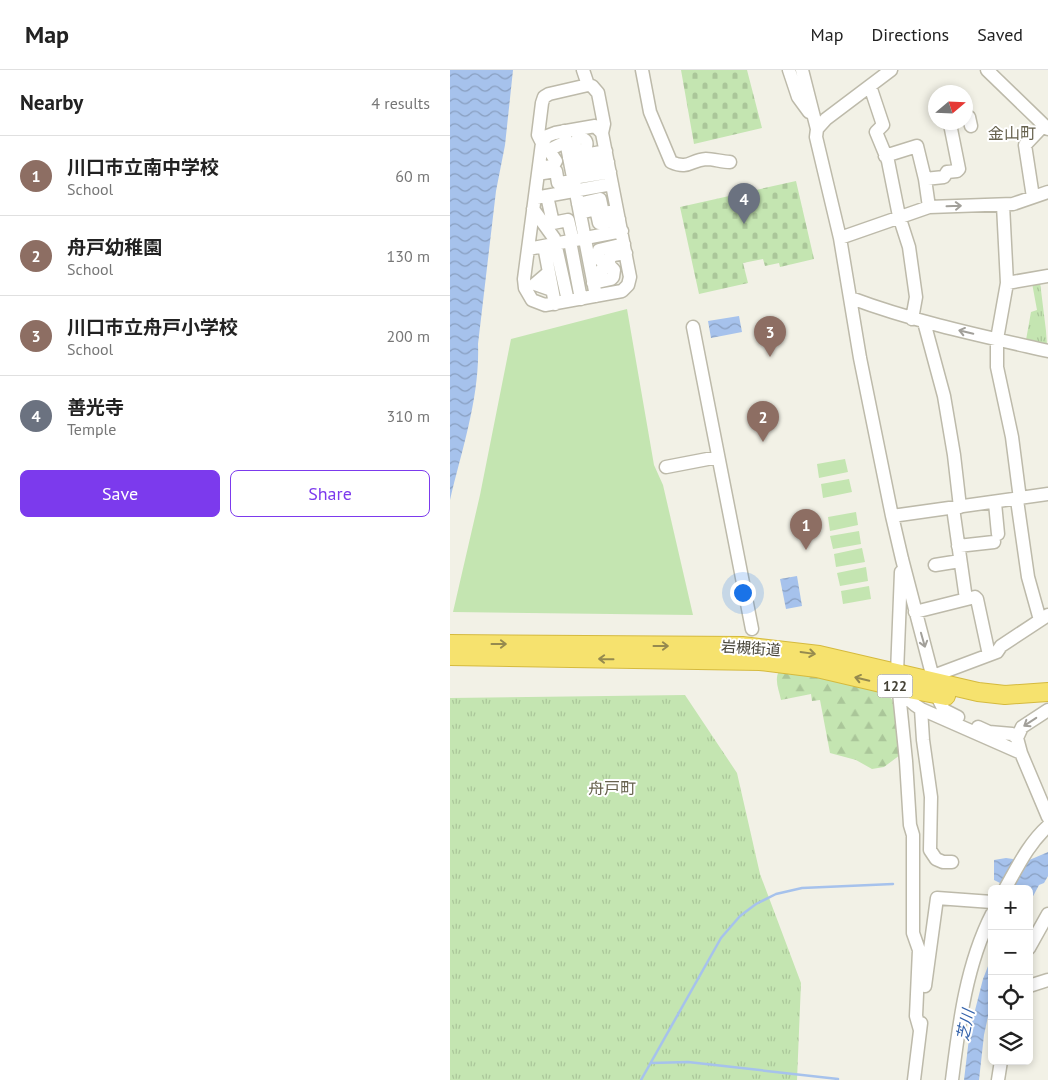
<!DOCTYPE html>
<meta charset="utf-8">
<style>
body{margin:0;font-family:"PT Sans","Noto Sans JP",sans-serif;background:#f6f6f6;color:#222}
.controls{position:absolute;right:15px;bottom:15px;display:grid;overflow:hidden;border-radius:8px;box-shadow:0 2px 8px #0003}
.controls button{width:45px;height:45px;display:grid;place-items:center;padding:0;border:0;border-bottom:1px solid #e0e0e0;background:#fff;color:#222;font:25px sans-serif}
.compass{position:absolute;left:478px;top:15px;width:45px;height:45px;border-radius:50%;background:#fff;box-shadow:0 2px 8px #0003;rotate:71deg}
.you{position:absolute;left:292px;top:522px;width:18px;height:18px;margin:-12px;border:4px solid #fff;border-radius:50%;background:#1a73e8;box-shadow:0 0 0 8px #1a73e833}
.badge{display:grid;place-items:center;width:32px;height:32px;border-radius:50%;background:#7c3aed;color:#fff;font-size:16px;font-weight:700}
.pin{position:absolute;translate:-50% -41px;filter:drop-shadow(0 1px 2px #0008)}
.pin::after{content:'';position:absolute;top:26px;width:18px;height:15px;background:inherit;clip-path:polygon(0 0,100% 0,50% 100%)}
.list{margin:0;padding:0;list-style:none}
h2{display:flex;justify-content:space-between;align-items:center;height:65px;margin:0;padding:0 20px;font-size:21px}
h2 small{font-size:16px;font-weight:400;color:#767676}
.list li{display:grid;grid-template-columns:32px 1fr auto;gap:15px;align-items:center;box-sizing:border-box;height:80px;padding:0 20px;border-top:1px solid #e0e0e0}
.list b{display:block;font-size:19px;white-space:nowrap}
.list p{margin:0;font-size:16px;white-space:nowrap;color:#767676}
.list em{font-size:16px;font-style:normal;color:#767676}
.actions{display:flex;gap:10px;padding:15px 20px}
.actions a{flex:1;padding:11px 0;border:1px solid #7c3aed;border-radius:8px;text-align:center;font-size:18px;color:#7c3aed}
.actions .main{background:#7c3aed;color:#fff}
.icon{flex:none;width:28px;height:28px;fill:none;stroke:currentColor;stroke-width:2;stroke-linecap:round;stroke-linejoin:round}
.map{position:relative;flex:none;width:598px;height:1010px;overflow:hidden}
header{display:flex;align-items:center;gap:30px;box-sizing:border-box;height:70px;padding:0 25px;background:#fff;border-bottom:1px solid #e0e0e0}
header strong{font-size:24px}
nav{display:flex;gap:28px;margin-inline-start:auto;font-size:18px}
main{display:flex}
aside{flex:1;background:#fff}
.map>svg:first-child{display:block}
</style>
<header>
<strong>Map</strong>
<nav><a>Map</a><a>Directions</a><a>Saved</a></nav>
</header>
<main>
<aside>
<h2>Nearby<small>4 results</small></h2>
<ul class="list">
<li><span class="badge" style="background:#8d6e63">1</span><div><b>川口市立南中学校</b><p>School</p></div><em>60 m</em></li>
<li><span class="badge" style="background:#8d6e63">2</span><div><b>舟戸幼稚園</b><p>School</p></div><em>130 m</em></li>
<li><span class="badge" style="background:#8d6e63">3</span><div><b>川口市立舟戸小学校</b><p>School</p></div><em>200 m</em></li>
<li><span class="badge" style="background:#6b7280">4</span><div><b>善光寺</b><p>Temple</p></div><em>310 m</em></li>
</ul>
<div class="actions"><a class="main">Save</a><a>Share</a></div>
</aside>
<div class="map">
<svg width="598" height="1010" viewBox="0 0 598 1010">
<defs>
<pattern id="grass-tufts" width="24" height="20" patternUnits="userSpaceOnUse" patternTransform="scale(1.25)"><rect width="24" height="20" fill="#c4e5b1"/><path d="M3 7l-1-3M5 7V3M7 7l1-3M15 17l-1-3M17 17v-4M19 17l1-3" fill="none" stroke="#aac699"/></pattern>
<pattern id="forest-firs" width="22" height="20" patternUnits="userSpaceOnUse" patternTransform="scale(1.25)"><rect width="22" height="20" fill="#c4e5b1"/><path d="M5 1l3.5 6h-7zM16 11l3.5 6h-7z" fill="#aac699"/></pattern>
<pattern id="cemetery-stones" width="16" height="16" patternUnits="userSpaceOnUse" patternTransform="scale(1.25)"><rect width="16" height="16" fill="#c4e5b1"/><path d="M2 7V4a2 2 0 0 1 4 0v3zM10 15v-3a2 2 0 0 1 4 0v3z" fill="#aac699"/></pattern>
<pattern id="water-waves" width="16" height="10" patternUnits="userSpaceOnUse" patternTransform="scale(1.25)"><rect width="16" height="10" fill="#a6c2ec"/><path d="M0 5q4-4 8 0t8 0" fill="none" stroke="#899fc0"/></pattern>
</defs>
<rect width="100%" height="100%" fill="#f2f1e6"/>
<path fill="url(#grass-tufts)" d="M590,212L596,261L597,275L576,270L581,242L587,240L582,213Z
M235,625L287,703L310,804L351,913L347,1010H0V628Z"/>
<path fill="url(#forest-firs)" d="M329,601L366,606L436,622L443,631L450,685L434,697L422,699L406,690L380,683L370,630L362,631L361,624L331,630C329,620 324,610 329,601Z"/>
<path fill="url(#cemetery-stones)" d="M231,0H297L312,58L244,74Z
M346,111L364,189L330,197L329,193L315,196L313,189L293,193L298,213L249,224L230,137Z"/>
<path fill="#c4e5b1" d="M177,239L204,395L213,415L243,545L3,542L30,425L61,269Z
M395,389L398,402L369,408L367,394Z
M399,409L402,422L373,428L371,414Z
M406,442L408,455L380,461L378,447Z
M409,461L411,474L383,479L380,466Z
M412,478L415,492L386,497L384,484Z
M416,497L418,511L390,516L387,503Z
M419,516L421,529L393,534L391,521Z"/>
<path fill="url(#water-waves)" d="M0,0H63L55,75L46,121L28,274C30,327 12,379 0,430Z
M289,246L292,262L261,268L258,251Z
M347,506L352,536L336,539L330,509Z
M598,782V806L594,813L589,815L580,832L579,838V819H557L550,813L544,810V790L556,788L577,791Z
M542,886V928L534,965L529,1010H514L520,960L533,909Z"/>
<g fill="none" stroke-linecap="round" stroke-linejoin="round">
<path stroke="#a6c2ec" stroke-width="2.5" d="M202,993L238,992L388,1009
M191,1010L271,868L290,846L306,834L326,824L352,818L443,814"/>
<defs>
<path id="minor" d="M133,0L138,15
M192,0L200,42L221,92C239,100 240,90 256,89C264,89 272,92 280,92
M339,0L348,27L359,42
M352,0L367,59
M441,0L376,49L367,59L366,67L390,168L410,288L442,446L452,489L483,608
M537,0L598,59
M420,16L433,55L426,62L438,91L449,146L459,177L466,227L462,249
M516,48L519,47L521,56
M114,61L146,226
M125.5 74a5.5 5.5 0 1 1 11 0a5.5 5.5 0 1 1-11 0Z
M92,73L88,65L92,33L94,27L99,24L138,15L142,16L148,23L154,54L152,63L180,207L178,215L172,221L95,235L82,230L75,218L74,209L92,73L97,66L105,63L145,56L152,63
M435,86L467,76L475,109L479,137
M119,88L156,81
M89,97C96,97 103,98 106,91L102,85L101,79L109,75L117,73
M122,99L158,92
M93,103L106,101L108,113L124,111
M123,108L160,102
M475,109L494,107L497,102L507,101L509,99L500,54L503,52
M97,126L103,153L118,150L123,171
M583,127L575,75L594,55
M85,128L162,114
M128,134L150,129L153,143L167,141
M553,135L557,213L547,269V297L562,367L570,429
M83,139L104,168L118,231
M130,143L146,139L149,153L169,149
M390,168L479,137L563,134L598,122
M120,171L131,229
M94,176L105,234
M78,179L172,161
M99,202L85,214L102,220
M142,204L152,201L154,193L148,188L149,180L174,174
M143,213L161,209L163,207L164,200L159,195V189L163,185L176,183
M557,213L598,206
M401,228C465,252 532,266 598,281
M474,252L494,326L504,385L510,437
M243,257L302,559
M216,397L268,387
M567,430L578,507L590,550
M545,433L548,464
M503,438L516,529
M442,446L598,424
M508,476L544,472
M485,495L510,491
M451,502L447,603L456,691L460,755L463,765V863L469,880L466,946L470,960
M465,542L525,527L527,529L539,585
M483,606L547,582L551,576L598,545
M448,617C455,627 461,633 471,639L571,683
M489,630L494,640L508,647
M471,639L473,670L481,727L480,780L486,789L493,792H502
M598,640L572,657L567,668L571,683L598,747
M528,657L539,662L562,664L567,668
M555,819C568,796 579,773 598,756
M579,878L598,844
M475,916L487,828L542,832
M579,916L598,910
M464,1010L471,953
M502,1010C509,954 516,895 542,844
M548,1010L551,991"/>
<path id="highway" d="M0,574L292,576L369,585L528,622L555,625L598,622
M0,586L310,591L367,598L448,617L496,626"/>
</defs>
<use href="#minor" stroke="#bdbaaa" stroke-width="15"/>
<use href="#highway" stroke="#d5ba3e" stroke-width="20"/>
<use href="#minor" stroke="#fff" stroke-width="12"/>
<use href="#highway" stroke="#f6e26e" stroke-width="18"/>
</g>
<defs><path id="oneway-shaft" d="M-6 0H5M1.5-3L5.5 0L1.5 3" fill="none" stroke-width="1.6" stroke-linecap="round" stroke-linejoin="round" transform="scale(1.25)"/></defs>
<g stroke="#a2a09a">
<use href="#oneway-shaft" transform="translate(504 136) rotate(-2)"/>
<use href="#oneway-shaft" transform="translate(516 262) rotate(-167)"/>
<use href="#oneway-shaft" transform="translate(473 570) rotate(74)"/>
<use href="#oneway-shaft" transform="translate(580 652) rotate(147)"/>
</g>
<g stroke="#958a4f">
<use href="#oneway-shaft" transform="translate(49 574)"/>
<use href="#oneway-shaft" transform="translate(211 576)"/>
<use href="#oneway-shaft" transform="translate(358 583) rotate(8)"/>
<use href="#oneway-shaft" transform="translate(156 589) rotate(-179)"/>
<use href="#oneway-shaft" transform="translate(412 609) rotate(-167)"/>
</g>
<g text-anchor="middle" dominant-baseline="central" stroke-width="4" stroke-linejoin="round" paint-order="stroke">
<rect fill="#fff" stroke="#7d7b72" stroke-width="1" x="427.5" y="604.5" width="35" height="23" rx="4"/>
<g font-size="14" font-weight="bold" fill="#454236">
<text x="445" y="616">122</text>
</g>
<g font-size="15" fill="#454236" stroke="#fff">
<text transform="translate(301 578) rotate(4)">岩槻街道</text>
</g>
<g font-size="16" fill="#67624e" stroke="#fff">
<text x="562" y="63">金山町</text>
<text x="162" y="718">舟戸町</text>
</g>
<g font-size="16" font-style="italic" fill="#3563ab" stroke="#fff">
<text transform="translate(515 955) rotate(-79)">芝川</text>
</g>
</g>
</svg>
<div class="controls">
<button>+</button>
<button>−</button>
<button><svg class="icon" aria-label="locate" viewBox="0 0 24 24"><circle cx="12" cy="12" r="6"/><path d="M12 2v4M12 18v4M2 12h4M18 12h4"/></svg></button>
<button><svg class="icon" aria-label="layers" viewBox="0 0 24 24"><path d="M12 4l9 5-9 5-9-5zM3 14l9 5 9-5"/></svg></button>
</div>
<svg class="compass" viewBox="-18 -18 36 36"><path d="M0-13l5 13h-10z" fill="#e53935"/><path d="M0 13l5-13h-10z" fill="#767676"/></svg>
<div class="you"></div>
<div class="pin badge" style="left:356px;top:480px;background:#8d6e63">1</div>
<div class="pin badge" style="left:313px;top:372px;background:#8d6e63">2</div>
<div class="pin badge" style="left:320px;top:287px;background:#8d6e63">3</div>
<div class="pin badge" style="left:294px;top:154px;background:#6b7280">4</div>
</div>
</main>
